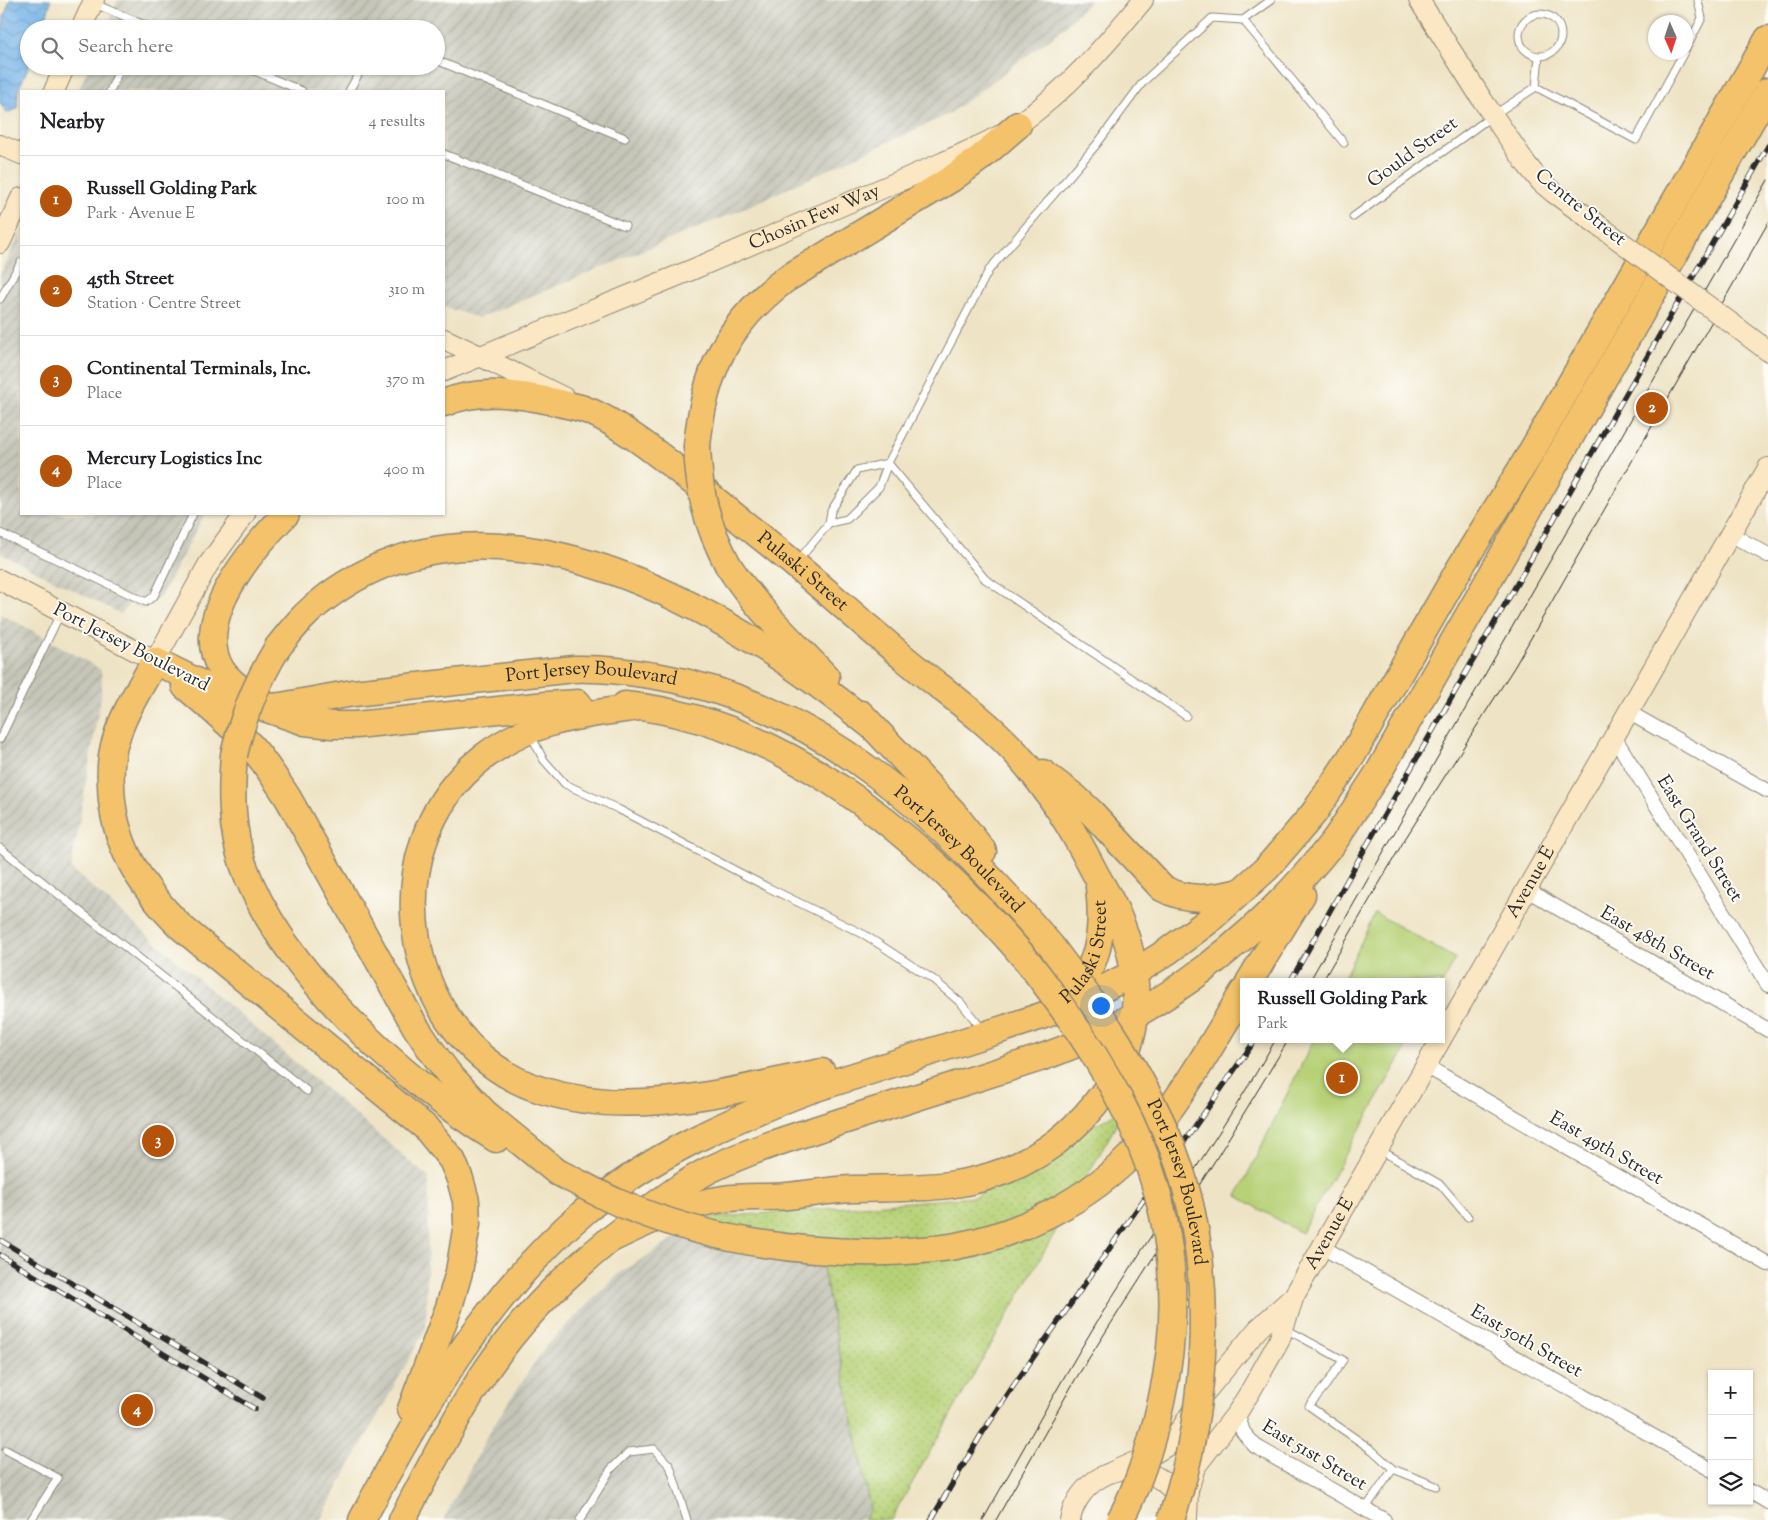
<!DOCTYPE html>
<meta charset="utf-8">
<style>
body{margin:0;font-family:"Sorts Mill Goudy",serif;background:#f2f2f2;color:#202124}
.controls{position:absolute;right:15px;bottom:15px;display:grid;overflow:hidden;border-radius:0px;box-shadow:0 1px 4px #0004}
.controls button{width:45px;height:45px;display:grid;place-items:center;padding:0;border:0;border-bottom:1px solid #e0e0e0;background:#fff;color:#202124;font:25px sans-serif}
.compass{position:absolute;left:1648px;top:15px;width:45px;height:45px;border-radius:50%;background:#fff;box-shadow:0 1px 4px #0004;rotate:177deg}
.you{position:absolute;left:1100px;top:1005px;width:18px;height:18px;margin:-12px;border:4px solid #fff;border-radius:50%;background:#1a73e8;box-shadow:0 0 0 8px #1a73e833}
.badge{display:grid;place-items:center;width:32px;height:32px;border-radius:50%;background:#b45309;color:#fff;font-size:16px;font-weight:700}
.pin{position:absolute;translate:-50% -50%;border:2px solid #fff;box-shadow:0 1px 5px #0006}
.popup{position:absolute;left:1240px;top:978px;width:205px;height:65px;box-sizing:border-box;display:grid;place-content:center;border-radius:0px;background:#fff;filter:drop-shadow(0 1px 4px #0005);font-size:16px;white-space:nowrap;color:#757577}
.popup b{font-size:19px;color:#202124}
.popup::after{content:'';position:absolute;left:50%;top:100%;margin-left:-10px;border:10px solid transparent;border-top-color:#fff}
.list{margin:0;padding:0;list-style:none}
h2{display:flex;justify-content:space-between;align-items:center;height:65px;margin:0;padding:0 20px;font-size:21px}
h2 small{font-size:16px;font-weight:400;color:#757577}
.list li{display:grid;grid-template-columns:32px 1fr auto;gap:15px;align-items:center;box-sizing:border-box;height:90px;padding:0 20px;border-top:1px solid #e0e0e0}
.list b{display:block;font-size:19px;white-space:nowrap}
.list p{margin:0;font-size:16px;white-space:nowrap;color:#757577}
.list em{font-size:16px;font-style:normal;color:#757577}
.icon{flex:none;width:28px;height:28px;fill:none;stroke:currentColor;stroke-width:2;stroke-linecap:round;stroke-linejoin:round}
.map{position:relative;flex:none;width:1768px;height:1520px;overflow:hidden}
.search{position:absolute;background:#fff;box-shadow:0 1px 4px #0004;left:20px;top:20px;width:425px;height:55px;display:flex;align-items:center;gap:12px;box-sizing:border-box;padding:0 18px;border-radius:28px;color:#757577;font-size:19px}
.panel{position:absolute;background:#fff;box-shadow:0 1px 4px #0004;left:20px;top:90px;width:425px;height:425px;border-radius:0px}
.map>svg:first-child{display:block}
</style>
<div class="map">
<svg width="1768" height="1520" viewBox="0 0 1768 1520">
<defs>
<pattern id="industrial-furrows" width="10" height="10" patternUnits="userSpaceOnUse" patternTransform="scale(1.25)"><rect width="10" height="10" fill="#c5c5b8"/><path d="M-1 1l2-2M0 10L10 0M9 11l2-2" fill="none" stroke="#a9a99e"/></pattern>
<pattern id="grass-dots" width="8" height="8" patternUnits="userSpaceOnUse" patternTransform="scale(1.25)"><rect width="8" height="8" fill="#b6d176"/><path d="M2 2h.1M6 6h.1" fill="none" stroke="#9db466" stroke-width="1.8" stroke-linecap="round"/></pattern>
<pattern id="water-waves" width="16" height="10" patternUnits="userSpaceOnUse" patternTransform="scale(1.25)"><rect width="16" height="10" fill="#77b4e9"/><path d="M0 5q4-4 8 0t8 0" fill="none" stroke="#6293bd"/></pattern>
</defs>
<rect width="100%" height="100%" fill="#fdfcf7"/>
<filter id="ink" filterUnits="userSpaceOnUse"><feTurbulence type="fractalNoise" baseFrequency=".02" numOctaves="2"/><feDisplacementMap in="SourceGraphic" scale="10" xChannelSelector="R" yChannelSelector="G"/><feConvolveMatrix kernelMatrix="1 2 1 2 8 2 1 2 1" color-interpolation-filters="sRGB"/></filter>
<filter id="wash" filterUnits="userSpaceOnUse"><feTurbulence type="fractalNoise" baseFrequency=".0096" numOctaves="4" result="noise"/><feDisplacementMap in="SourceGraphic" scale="20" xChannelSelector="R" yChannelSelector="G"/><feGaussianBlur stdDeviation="1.12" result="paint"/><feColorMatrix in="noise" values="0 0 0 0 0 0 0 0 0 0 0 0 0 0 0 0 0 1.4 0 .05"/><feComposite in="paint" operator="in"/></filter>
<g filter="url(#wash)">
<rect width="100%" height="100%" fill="#eee3c4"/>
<path fill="url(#industrial-furrows)" d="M118,0H1091L1065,27L949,114L736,212L479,318L444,307V91H78L89,66H436V29H106Z
M21,231V514H205L160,597L145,609L134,606L130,602L121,614L0,553V275Z
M0,614L24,626L100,669L102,677L101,696L71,869L429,1178L426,1328L320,1520H0Z
M695,1225L823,1268L870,1509L864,1520H443L493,1426L545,1347L617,1275Z"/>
<path fill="url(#grass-dots)" stroke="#707e50" d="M1127,1106L891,1520H864L870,1509L823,1268L695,1225L706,1218L975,1197Z"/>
<path fill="#b6d176" stroke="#707e50" d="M1375,913L1456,959L1441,986V982H1342Z
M1314,1039H1411L1301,1233L1237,1196Z"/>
<path fill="url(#water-waves)" stroke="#51708a" d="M10,0H51L43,29H29V65L18,91L17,109L7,113L0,103V49L4,17Z"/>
</g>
<g filter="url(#ink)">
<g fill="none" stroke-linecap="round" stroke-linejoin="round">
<defs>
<path id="lane" d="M95,4L154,29
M1519 35a21 21 0 1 1 42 0a21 21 0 1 1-42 0Z
M1243,20L1271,0
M1686,49L1702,18L1698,1
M436,60L625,138
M243,66L302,91
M1536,87L1539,56
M110,91L121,66
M349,91L363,66
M444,154L625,226
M1353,217L1492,116L1536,87L1636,140L1684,52
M0,299L21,262
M888,463L985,579L1186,716
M829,523L847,519L879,487L888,463L989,270L1097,144L1143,82L1212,18L1243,20L1344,143
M0,533L146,602L154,596L193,514
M797,562L829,523L831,511L857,470L888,463
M531,735L543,759L565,784L618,809L767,887L865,935L934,980L961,1003L983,1030
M0,739L61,612
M0,848L307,1091
M1380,1150L1441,1185L1468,1217
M1284,1328L1343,1360L1326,1385L1309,1406L1372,1450L1393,1469L1436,1486
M6,1450L58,1478L31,1520
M1365,1509L1393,1469
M580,1520L611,1469L629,1452L654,1449L670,1466L687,1520"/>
<path id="street" d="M1730,534L1768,555
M1628,712L1768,791
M1614,737L1768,985
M1527,890L1768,1030
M1426,1066L1768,1264
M1322,1247L1712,1470
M1237,1413L1243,1432L1255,1446L1384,1520
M1749,1491L1768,1502"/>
<g id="secondary">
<path d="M1419,0L1483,101L1527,165L1541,182L1554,193L1601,227"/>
<path d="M81,29L94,0"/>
<path d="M54,91L65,66"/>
<path d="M0,145L21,154"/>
<path d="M0,243L21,198"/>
<path d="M1731,323L1768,351"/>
<path d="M444,339L480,356L565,398"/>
<path id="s1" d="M444,371L689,271L944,162C969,150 996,140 1019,124C1067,90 1106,45 1143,0"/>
<path d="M0,580L155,661L208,565L245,514"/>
<path d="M1112,1472L1155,1453L1165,1447L1181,1429L1202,1396L1258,1329L1293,1297"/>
<path id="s2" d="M1187,1519L1188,1490L1195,1467L1237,1413L1250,1392L1279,1341L1294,1296L1768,468"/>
<path d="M1070,1520C1077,1483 1117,1458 1153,1475C1167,1482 1176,1493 1183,1506"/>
</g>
<g id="highway">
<path id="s3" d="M444,403C480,388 517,394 555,402C565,405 576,406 586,410C601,415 616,425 628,433C674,463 713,500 756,533C807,573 855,617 904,658C941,689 983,717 1015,752C1049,789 1073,830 1095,873C1103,888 1112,901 1118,916C1139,964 1144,1026 1117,1072C1078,1138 1023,1175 949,1185C917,1189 884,1188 852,1189C830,1190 809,1194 787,1196C766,1198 744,1196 723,1199C682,1205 646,1222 609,1240"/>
<path d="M697,446C704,373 726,324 786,279L951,179L980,158L1018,125"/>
<path d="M728,565C755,607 792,641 826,677"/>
<path d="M278,647C291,631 303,615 319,603C454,494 627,562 757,643C798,668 836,698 873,727"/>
<path d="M155,661C141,686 124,712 116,739C111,754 110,770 111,785C112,843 141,888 181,927L425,1127L452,1160L460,1179L466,1201L467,1224L459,1272L449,1307L411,1409"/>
<path d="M155,661L220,693L305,722L332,725H356L546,705L578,703"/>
<path d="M185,686C207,705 229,723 249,744C264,760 276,780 288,798L415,1026L431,1050L448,1073L485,1113L557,1172"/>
<path d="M252,697C241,689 228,681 221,669C191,619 253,548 286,514"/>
<path d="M625,705C789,721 926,841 1029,963"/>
<path id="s4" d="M268,707L281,706L353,693L574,669C604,668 632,672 661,677C824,706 947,823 1051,946"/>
<path d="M640,707C581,715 532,719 482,758C367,849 404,1048 544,1091C636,1119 731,1090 822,1072"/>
<path d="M861,714L953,812L983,851"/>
<path d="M234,755C231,792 231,829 243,864C279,968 404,1082 496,1139"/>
<path d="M1043,773L1075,797L1091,812L1162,888C1188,902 1212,899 1239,892"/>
<path d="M1331,846L1380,770L1768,91"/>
<path d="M1249,982L1302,895"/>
<path id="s5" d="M1064,1000C1100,970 1104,931 1099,887"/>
<path d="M888,1252C911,1251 934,1250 956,1246C1030,1232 1101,1193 1150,1135C1186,1091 1214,1040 1243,992"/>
<path d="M362,1520C421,1408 487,1295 584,1212C650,1156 730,1120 810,1090L1006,1028L1047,1014L1091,995L1134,973L1168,951L1207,922L1267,868L1314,813L1353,754L1461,566L1529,456L1768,39"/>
<path d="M402,1520C426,1475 449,1429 476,1386C515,1323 570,1269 629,1225C655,1205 681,1184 711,1169C757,1147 806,1133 855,1117C917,1097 979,1078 1040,1058C1161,1016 1263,933 1340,833"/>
</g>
</defs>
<use href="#lane" stroke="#8c8778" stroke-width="9"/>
<use href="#street" stroke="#8c8778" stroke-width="16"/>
<use href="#secondary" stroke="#8c8778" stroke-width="22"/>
<use href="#highway" stroke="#8c8778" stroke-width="29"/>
<use href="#lane" stroke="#fff" stroke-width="7"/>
<use href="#street" stroke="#fff" stroke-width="14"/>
<use href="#secondary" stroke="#fbe7c3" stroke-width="20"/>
<use href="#highway" stroke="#f4c26a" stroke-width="26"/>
<path stroke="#2b2b2b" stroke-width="1" d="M1309,982L1768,180
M1322,982L1405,839L1515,666L1768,223
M983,1520C1026,1444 1068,1368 1114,1294C1167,1209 1226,1127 1276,1039
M996,1520L1075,1380L1216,1159L1289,1039"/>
<defs>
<path id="rail" d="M1290,982L1359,859L1768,146
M0,1240L263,1398
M0,1255L255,1409
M931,1520L981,1435L1014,1385L1256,1039"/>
</defs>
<use href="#rail" stroke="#2b2b2b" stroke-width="5.5"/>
<use href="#rail" stroke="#fdfcf7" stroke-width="4" stroke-dasharray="11" stroke-linecap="butt"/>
<defs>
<path id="secondary-bridge" d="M1601,227L1731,323"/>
<g id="highway-bridge">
<path d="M697,446C699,493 706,523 728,565"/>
<path d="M234,755C243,715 257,681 278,647"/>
<path id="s6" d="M1051,946C1099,1009 1143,1074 1173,1149C1217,1263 1209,1405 1171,1520"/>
<path d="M1029,963C1134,1098 1201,1227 1161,1402C1152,1442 1140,1483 1120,1520"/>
<path d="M557,1172C578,1182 598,1194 619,1203C704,1239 796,1254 888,1252"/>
</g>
</defs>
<use href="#secondary-bridge" stroke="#8c8778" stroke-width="22" stroke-linecap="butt"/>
<use href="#highway-bridge" stroke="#8c8778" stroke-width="29" stroke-linecap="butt"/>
<use href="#secondary-bridge" stroke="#fbe7c3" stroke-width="20"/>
<use href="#highway-bridge" stroke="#f4c26a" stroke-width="26"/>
</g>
</g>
<g text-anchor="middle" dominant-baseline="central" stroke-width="4" stroke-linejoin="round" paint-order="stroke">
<g font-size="19" fill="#2b2b2b" stroke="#fdfcf7">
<text transform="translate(1413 153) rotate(-36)">Gould Street</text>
<text transform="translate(1580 208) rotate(39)">Centre Street</text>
<text stroke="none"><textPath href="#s1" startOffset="401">Chosin Few Way</textPath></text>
<text stroke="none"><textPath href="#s3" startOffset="416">Pulaski Street</textPath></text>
<text transform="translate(131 648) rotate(27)">Port Jersey Boulevard</text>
<text stroke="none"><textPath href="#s4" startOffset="326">Port Jersey Boulevard</textPath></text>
<text transform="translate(1699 839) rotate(58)">East Grand Street</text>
<text stroke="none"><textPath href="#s4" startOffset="746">Port Jersey Boulevard</textPath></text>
<text stroke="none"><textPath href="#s2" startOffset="729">Avenue E</textPath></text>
<text transform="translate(1657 944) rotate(30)">East 48th Street</text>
<text stroke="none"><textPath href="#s5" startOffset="55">Pulaski Street</textPath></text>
<text transform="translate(1606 1149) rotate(30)">East 49th Street</text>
<text stroke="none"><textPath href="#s6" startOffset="271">Port Jersey Boulevard</textPath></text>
<text stroke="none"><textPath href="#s2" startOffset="324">Avenue E</textPath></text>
<text transform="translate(1526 1342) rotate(30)">East 50th Street</text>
<text transform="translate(1314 1456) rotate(31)">East 51st Street</text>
</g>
</g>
</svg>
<div class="controls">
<button>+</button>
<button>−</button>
<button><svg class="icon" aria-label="layers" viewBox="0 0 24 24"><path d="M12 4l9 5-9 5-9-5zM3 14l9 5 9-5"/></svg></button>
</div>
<svg class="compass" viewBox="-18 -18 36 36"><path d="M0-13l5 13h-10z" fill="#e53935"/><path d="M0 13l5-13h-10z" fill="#757577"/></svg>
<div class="you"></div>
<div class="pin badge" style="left:1342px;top:1078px">1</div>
<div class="popup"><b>Russell Golding Park</b>Park</div>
<div class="pin badge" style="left:1652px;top:408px">2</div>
<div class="pin badge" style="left:158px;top:1141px">3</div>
<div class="pin badge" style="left:137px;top:1410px">4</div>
<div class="search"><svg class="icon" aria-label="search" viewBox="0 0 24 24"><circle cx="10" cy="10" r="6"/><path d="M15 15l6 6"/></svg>Search here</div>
<section class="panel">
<h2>Nearby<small>4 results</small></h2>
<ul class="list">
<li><span class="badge">1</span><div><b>Russell Golding Park</b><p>Park · Avenue E</p></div><em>100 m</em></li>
<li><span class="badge">2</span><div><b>45th Street</b><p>Station · Centre Street</p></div><em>310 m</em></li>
<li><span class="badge">3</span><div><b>Continental Terminals, Inc.</b><p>Place</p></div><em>370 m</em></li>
<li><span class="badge">4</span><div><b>Mercury Logistics Inc</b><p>Place</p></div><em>400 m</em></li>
</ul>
</section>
</div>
